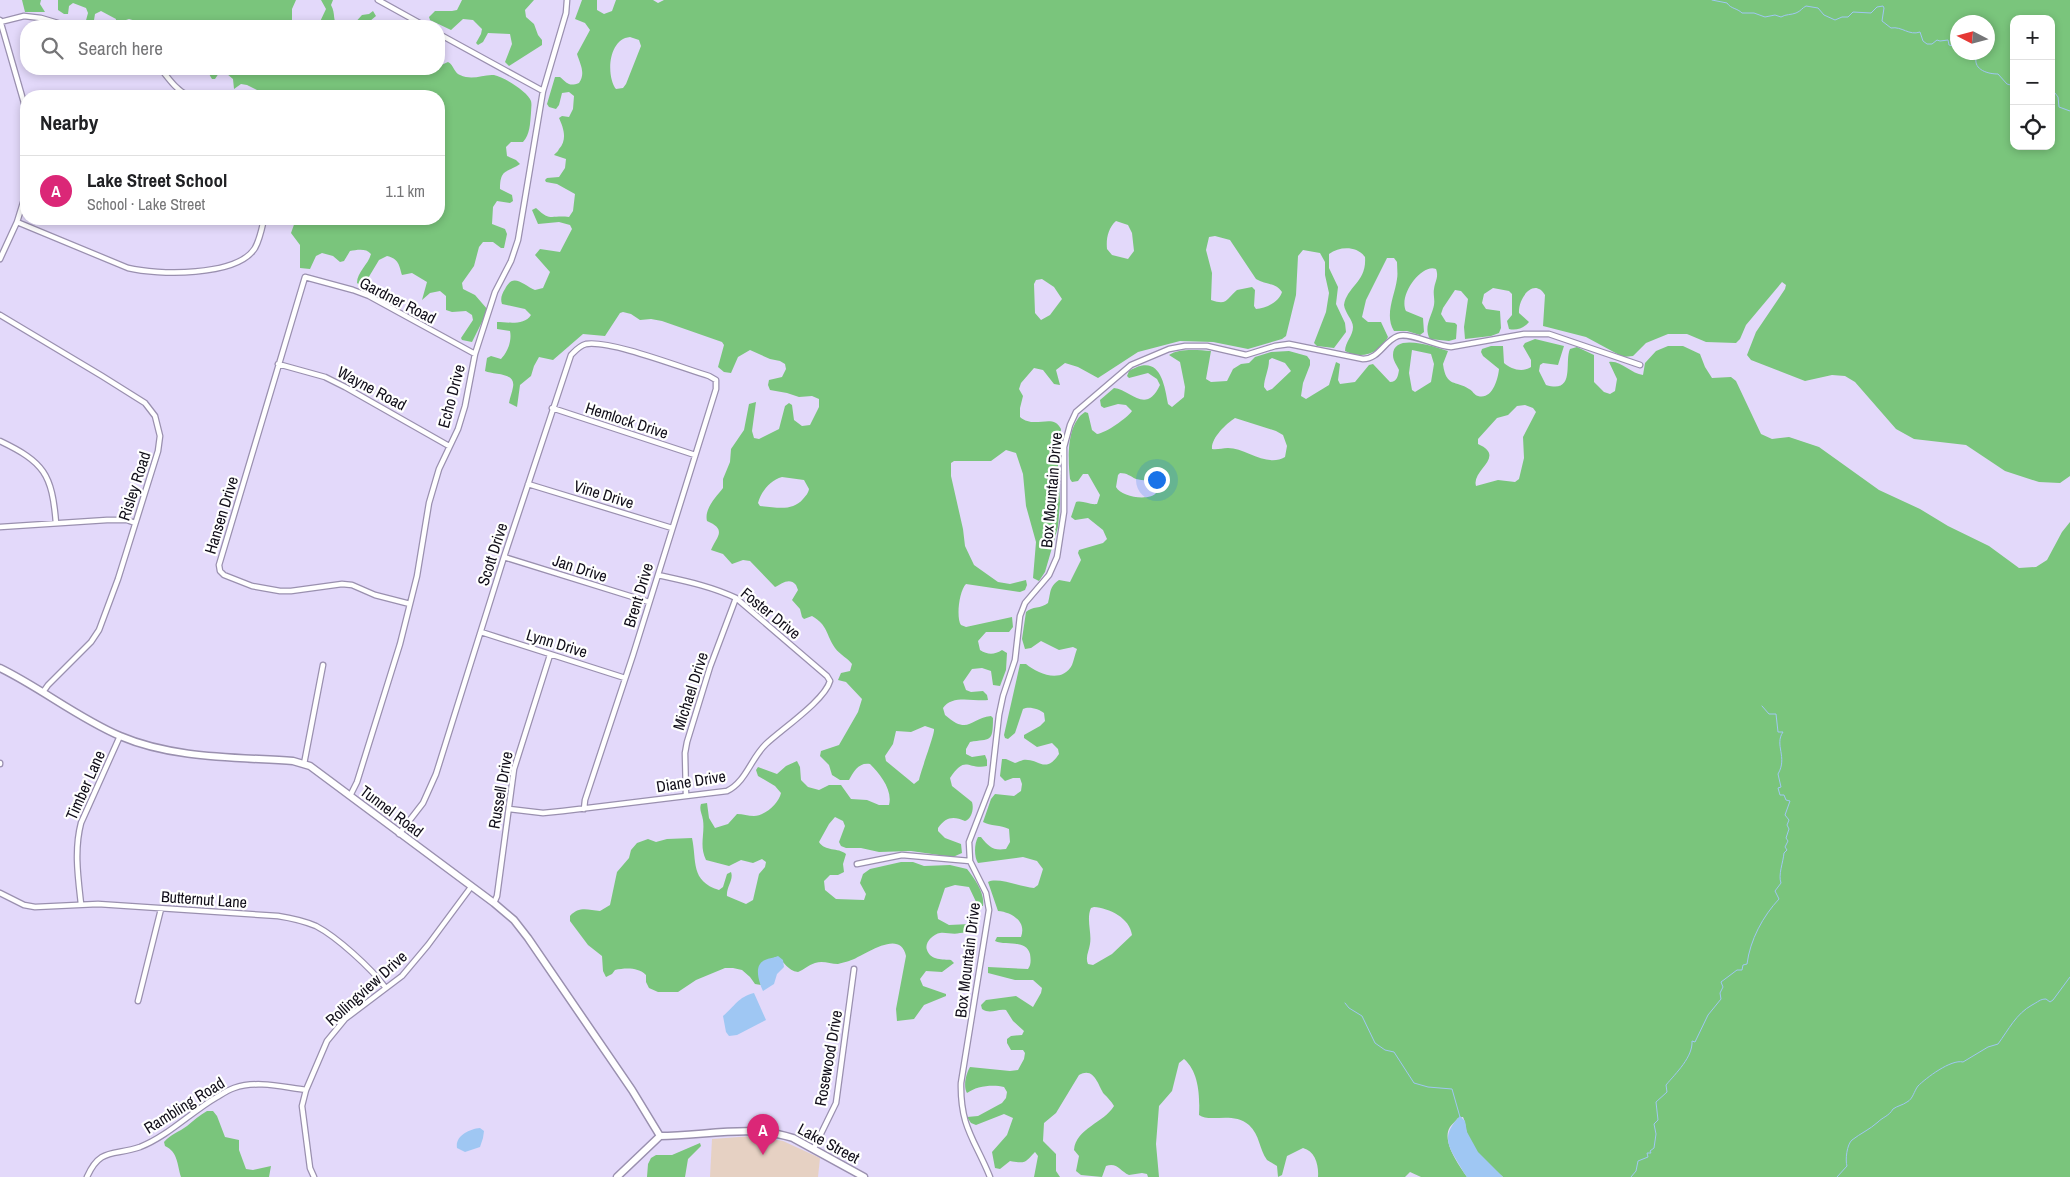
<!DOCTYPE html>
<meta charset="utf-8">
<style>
body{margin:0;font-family:"Archivo Narrow",sans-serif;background:#f6f6f6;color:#202124}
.controls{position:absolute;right:15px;top:15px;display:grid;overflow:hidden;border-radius:10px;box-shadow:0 2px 8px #0003}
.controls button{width:45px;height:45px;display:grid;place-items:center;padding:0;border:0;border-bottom:1px solid #e0e0e0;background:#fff;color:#202124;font:25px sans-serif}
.compass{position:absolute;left:1950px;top:15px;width:45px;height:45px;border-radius:50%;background:#fff;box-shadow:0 2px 8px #0003;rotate:276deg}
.you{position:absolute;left:1156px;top:479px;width:18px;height:18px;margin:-12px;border:4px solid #fff;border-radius:50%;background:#1a73e8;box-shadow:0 0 0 8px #1a73e833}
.badge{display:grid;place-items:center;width:32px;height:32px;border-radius:50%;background:#db2777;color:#fff;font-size:16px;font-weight:700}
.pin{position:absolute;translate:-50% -41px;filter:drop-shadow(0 1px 2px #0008)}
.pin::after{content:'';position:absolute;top:26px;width:18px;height:15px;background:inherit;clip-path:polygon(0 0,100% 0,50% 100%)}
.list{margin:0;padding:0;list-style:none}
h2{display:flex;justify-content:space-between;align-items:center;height:65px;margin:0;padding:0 20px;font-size:21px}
h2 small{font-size:16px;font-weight:400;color:#757577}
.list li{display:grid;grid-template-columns:32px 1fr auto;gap:15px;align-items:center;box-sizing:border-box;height:70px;padding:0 20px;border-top:1px solid #e0e0e0}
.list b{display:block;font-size:19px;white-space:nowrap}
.list p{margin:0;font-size:16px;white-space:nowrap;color:#757577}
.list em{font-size:16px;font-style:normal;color:#757577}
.icon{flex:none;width:28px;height:28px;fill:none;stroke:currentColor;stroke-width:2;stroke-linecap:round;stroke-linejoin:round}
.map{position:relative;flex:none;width:2070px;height:1177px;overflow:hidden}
.search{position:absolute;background:#fff;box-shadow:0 2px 8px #0003;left:20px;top:20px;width:425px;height:55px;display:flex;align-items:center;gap:12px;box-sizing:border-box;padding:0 18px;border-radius:20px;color:#757577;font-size:19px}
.panel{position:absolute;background:#fff;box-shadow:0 2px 8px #0003;left:20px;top:90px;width:425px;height:135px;border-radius:20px}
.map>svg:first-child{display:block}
</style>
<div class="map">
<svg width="2070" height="1177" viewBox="0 0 2070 1177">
<rect width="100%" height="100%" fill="#e3d9fa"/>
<path fill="#e6d1c3" d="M753,1136L783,1141L820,1158L818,1177H710L712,1139Z"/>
<path fill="#7ac57c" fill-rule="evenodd" d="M22,0H41L40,4L45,12H25Z
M58,0H296L292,9V20L297,26H140L136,21L129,19L126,20L122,26H115L116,19L101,11L95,14L93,26H87L85,24L88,13L86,8L73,3L69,6L68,14H64L58,10Z
M321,0H333L331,5C336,14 332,20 338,26H318L326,9Z
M462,0H534L525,10L526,17L534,24L538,35L542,40V45L509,66L505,62L512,44L510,34L488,33L483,42L478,45L476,43L481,34L482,29L473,20L463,19L451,30L430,20L429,17L435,11H452L457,10Z
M582,0H597V10L604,14L612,11L616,0H653L658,3L664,0H2070V476L2060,483L2039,482L2005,471L1966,445L1914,439L1896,429L1855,382L1845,376L1832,375L1805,381L1751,360L1747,355L1756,332L1785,289L1786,285L1782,282L1746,325L1740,339L1736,343L1706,342L1687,334H1668L1646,343L1633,356L1623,357L1586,337L1543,326L1545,295C1534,277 1518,298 1519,313L1529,322C1524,328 1516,331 1509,329L1507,321L1512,315V294L1509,291L1493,288L1484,294L1482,303L1486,309L1500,311L1501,328L1499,333L1491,336L1465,339L1464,327L1468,299L1461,291L1455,290L1443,308L1441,314L1446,322L1455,323L1457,325L1456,339L1449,341L1430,339C1423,327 1432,316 1434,305C1435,299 1433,294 1434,289C1435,281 1439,277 1436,269C1422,263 1398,295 1406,311L1423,318L1424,332L1420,335L1407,331H1394C1384,315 1395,295 1397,279C1398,274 1397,268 1397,262L1394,258H1387L1366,300L1362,317L1368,322H1381L1388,337C1380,353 1362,360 1345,351C1345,342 1353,336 1353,327C1353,320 1345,313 1344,305C1347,286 1367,282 1365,257C1357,246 1340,246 1329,254V268L1338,287L1336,304L1345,323L1346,332L1334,348L1317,346L1314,343L1326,312L1329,293L1325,275V262L1320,253L1303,250L1298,256L1296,295L1286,336L1282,339L1248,349L1213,342L1180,341L1138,352L1098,378L1078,367L1065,363L1056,370L1060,385L1054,384L1043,370L1034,368L1021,383L1019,389L1023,396L1020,408V417C1035,430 1053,412 1061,429L1058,466L1060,503L1058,527L1045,572L1039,581L1033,578L1036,542L1026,506L1023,474L1016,453L1006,450L991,461H954L951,463V476L963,529L965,546L974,565L998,582L1010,584L1026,580L1027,585L1025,590L1020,592L966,584C959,591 956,618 961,625L966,627L1012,617L1013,627L1009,632H986L978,641L980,650C988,655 994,655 1002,650L1007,653L1006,670L1000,686L993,685L991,671L982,668L972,669L963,682L966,690L971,692L983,691L987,695L988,700C975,702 952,694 943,708L945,715C969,736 970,718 991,716L993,718C993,744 990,738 970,742L966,749V754L972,757L985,755L987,760V766C967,770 966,754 950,778L952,786L972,802C974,808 972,819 965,821C953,816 946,817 938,828V831L945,838L961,844L962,853L953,857L911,851L879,852L861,848H846L841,846L839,842L845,826L843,821L835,817L829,824L819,842C825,852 838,847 846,854L843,864L844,872L838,875H830L824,881L825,890L836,899L864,900L866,894L860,883L863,874L870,869L901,862H913L924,866L950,865L967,869C975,879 985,893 983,906H978L969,887L955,885L945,888L937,912L938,919L949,925L970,924L971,929C968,931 964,933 960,933C953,935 946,932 940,933C933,934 924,943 927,950C931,961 943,959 951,960L954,963L942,972L926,971L920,979L923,986L946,994V996L924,1005L914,1019L897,1021L896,1009L906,956C900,927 863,957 849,961C846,962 841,963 838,964C830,964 823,960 815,963C808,965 804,970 798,972C787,971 785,961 776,957C757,965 757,964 761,985L755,984L750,977L742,970L733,968H725L696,980L678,992H658L649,988L646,982V975C638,967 625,968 615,970L612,974L606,977L603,971L602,956L588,945L570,921V916C579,906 588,910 600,911L610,905L617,872L629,858L631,850L637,843L648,839L656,842L667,839L692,838C697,861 690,881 719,890L723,887L727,874L731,872C734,880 726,887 727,896L746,904L753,900L759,874L765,867L766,862L762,859L753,863L741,860L729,866L706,860C699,846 705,834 703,820C702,813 699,810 701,804L707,803L709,818L715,828L728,824L737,814C743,814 748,816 754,816C765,816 779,803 781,793L775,786L758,776L756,770L758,767L777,774L786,766L797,761L800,767L801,780L808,787L819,790L829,785H841L851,799L867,800L879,805H889C893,790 880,774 870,764C859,762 854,771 849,780H840L832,775L829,765L820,756L821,751L839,745L858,712L862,699L846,682L838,680L841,673L850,671L852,664C848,658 840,655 835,648C826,635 828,625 812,616L804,619L802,617L800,609L792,600L798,590L796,585C789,577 782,584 775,587L750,561L743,560L732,564L723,554L711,550C716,537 728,530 707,521C704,509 716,497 723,488V479L730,462L731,449L744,430L749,404L756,402L752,431L754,438L759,439L779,429L785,406L789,403L792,405L794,420L802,426L810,425L819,407V399L812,396L799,397L787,393L770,390L768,385L769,380L782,377L786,369L785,364L780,361L770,359L750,350L738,357L731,373L724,372L718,367L724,345L722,342L662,321L651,319L640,320L631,314L623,312L620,313L605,336L583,334L553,360L539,357L534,366L531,376L520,385L517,407L509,403C510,397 512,393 513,387C516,372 493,375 485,371L487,358L491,356L501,359C508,352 512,340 510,331L497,329V322C507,322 524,326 531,315L525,309L502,304C500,298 502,294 505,289C513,272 523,285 535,290L543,288L550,272L535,255L540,249L560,252L572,229L570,225L559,222L538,224L532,210L536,208C551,222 550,215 569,217L573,211L575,194L557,184L546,182L545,180L547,178L559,177L565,168L566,159L554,155C555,153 558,152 559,149C568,139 563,127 559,118L562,116L569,117L573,109L574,96L569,92L562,93L559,105L556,109L549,107L547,104L555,77H560C567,83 569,87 579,83C586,73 580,64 577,54L590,30L585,23L575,19ZM2014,19H2051V146H2014ZM1958,22H1988V52H1958ZM630,37L639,40L641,46L626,84L623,88L616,89C606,76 608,39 630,37ZM1116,221L1128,225L1132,233L1134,251L1128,259L1112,255L1107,249C1106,239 1108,228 1116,221ZM1215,236L1230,240L1256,279C1265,285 1275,282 1282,292C1279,302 1265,309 1256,309L1254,306L1255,290L1252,287L1237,290C1226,299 1228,306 1211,300L1212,273L1206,250L1209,237ZM1042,279L1054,287L1062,299L1050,315L1041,320L1035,313L1034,284L1036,280ZM782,477L804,480L809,489C808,494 806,495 803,499C792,512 776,507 760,506L758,503C761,492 770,480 782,477ZM925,726L934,729C935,734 921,770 919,780L914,784L886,761L885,756L893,744L896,731L911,732Z
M373,11L376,16L364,26H352L362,15L369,14Z
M448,62C454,65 454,73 460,75C473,81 483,74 494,75C504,77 528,92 531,101C532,105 531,109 531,113C530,124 530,134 523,142H511L506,147L507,156L516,160L520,164C507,173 500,168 500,189L512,195L513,201L510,203L497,201L493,207L492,224L505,229L507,234L504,248H501L493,242H483L479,247L474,266L462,283L463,289L475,295L488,310L472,342L462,340L461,338L473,320L472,315L466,311L452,312L446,310V296L440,291L430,293L422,300L427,282L412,273L402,275C399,265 399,259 387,256L379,260L364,285L361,286L357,283C357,272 368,265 371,254C366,248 357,250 350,251L344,261L340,262L333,256L322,253L316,256L310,269L300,268V245L291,233L296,219H439V96H257V90L247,85L241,84L234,89L233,79L227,74L219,73L215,79H212L206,69H439V66Z
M1535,339L1564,346L1558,365L1543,363L1540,365L1539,371L1546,385C1576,394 1564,362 1570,349L1577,347L1594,355V382L1604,392L1610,394L1615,391L1617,379L1609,362C1621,360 1631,374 1643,375L1645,363L1656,351L1668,346H1683L1700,354L1705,367L1712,378L1731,377L1736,381L1761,434L1772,439L1789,437L1819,447L1879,490L1920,509L1948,526L1989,546L2019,568L2036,567L2047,560L2062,532L2070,522V1177H1503C1490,1165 1472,1151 1467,1133C1465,1127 1466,1123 1463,1117L1458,1118C1456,1121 1452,1124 1450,1127C1441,1141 1459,1165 1467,1177H1421L1410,1172L1405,1177H1318C1319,1165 1315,1151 1303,1148L1287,1156L1282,1175L1278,1177L1277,1166L1267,1160C1259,1149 1260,1135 1249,1125C1233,1111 1210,1123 1199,1115C1200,1096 1199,1072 1184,1059L1179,1063L1172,1091L1159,1106L1156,1144L1159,1177H1148L1147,1174L1142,1173L1129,1175C1120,1171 1117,1162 1106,1166L1102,1177L1081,1175L1076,1171L1079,1156L1074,1150C1076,1128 1104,1123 1114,1106C1111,1101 1108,1098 1104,1094C1098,1085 1094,1066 1079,1075L1056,1113L1044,1123L1043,1141L1056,1154V1171L1060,1177H1034L1038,1156L1035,1152C1025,1162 1027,1164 1010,1161L1000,1169L995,1168L992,1152L1007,1135L1013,1118L1004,1114L976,1125L971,1123L967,1117L978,1116L1002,1103L1006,1098L1007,1092L1004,1087C993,1084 976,1086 967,1093C963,1086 966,1074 970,1067L1010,1071L1018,1070L1024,1059L1025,1053L1023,1050H1011L1007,1043V1039L1011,1036L1022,1035L1024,1031L1013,1021L1006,1010C997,1008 991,1015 982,1009L981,1005L986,1000L1016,996L1033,1007L1041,993L1042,988L1033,980H1015L988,973V967L1028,969C1031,965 1031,960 1030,954C1026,939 1006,946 995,941L997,937H1021C1027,921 1011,912 998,911L988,882C998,877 1021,887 1034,888L1038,885L1043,869L1037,861L1023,857L978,863C974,857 974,844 978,837H981C989,847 993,851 1006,849L1010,842L1009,829C1001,825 990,826 983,822L991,799L995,794L1014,796L1021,791L1022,784L1020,778H1013L1005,781L1000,776L1002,759H1006L1015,763C1018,762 1020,761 1023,760C1039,758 1045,775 1059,754L1058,749L1052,743L1037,747L1024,738V735L1040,726L1045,721L1044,713C1039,709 1029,706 1023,709L1015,733L1008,739L1005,738L1004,735L1020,664H1026C1038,674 1062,684 1072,665C1074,660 1075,654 1077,649L1073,647L1059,650L1041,641L1031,648L1025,649L1022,639L1026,612C1032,606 1041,609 1048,603C1051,592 1049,587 1059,580L1070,582L1081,560L1078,553L1079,550L1103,543L1107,539L1103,530L1088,518L1075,520L1071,517L1076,502C1083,500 1089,505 1097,504L1100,495L1088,474H1083L1078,481L1072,482L1070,479C1068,460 1066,424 1085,412L1088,413L1092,430L1097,434C1106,433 1127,418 1132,411L1126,405L1118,404L1104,408L1101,406L1100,400L1114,388C1131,390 1146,415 1160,385L1157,379L1148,373L1129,378L1127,376L1129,371C1159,353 1164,381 1168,404L1172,407L1184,397L1185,387L1180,362L1169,355C1179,348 1198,350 1211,351L1206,379L1211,382L1227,381L1233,369L1241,364L1249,363L1255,357L1271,352L1289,351L1307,356L1310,360V365L1303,383L1301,396L1306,399L1329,385L1336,362L1340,364L1338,380L1340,384L1355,382L1369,365L1373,364L1390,382C1397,382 1398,376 1399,370C1397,365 1393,361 1393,355C1393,332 1435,347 1448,351L1443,364C1446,388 1456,380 1469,389C1473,391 1474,395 1478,396C1492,400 1498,380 1499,369L1483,356L1481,352L1482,349L1491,346H1503L1504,363C1511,369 1522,373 1531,367V360L1523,346L1525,343ZM1412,350L1431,354L1434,364L1431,382L1415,392L1412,390L1409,373ZM1272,358L1285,363L1291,371L1272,389L1267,391L1264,387C1264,378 1269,370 1269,360ZM1525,405L1533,408L1536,412L1523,437L1524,458L1519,479L1515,482L1498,480L1476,486C1471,470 1507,457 1478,444V439L1497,418L1508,415L1517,406ZM1235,418L1276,431L1283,435L1287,446L1285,457C1267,468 1246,448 1228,448C1222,448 1217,450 1212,449C1211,438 1226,424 1235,418ZM1120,473C1127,473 1130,476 1136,479C1143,481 1151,479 1157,484V492C1150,502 1121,497 1116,487L1118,475ZM1094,907C1109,908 1130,918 1132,935L1112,954L1093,965L1088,964C1085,957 1089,951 1090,944C1092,933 1086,919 1091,908Z
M207,1111H213L217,1116L225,1137L239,1140V1150L246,1169L253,1170L271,1166L269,1177H181C177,1164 178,1152 165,1146L164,1142C171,1134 179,1132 187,1126C194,1120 200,1115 207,1111Z
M700,1143L701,1146L688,1159L685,1177H647L648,1164L651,1158L656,1155H672Z"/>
<path fill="#9fc7f3" d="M778,956L783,960L784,967L777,974L774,984L763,991C759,982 753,965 765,960C769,958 774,958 778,956Z
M754,993L766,1020L737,1035L729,1036L726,1032L723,1016C735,1006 738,997 754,993Z
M1460,1116L1465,1121L1467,1132L1478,1152L1503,1177H1467L1464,1173C1452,1150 1437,1139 1460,1116Z
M480,1128L484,1131L483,1138L480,1147L465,1152L457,1148C455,1136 469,1129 480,1128Z"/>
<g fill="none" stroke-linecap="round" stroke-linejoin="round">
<path stroke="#9fc7f3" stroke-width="1" d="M1712,0L1727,3C1731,9 1737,8 1742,13H1754L1765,17L1775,15L1781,17C1786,14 1791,15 1796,13C1801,11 1802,8 1806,6L1818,8L1824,15L1835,20L1842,17H1848L1853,12L1871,13L1877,7L1883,6L1884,8L1882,21L1891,28C1902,26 1909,36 1920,32L1923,41L1927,44H1932L1937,40L1940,41L1948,40L1949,45L1958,47
M1961,52L1973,54L1976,58C1974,70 1988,74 1998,74L2007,84L2014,86
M2051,92L2055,93L2058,97L2059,107L2070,111
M1345,1003L1349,1008L1362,1016L1375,1043L1385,1050L1394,1052L1414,1083L1428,1087L1452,1089L1460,1117
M1631,1177L1636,1171L1638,1161L1648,1157L1647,1153H1651L1650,1151L1654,1148L1656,1134L1654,1124L1658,1120L1656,1102L1667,1092L1666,1085C1676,1073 1693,1057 1692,1041L1695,1042L1708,1015L1721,999L1720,993L1723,987L1721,982L1737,970H1742L1743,965L1747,964C1750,940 1763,916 1779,899L1775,891L1781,883C1778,875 1783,863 1784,853L1787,850L1785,847L1788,841L1786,838L1789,829L1787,825L1789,820L1785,815L1790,801L1786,800L1784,795H1780L1778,788L1781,787L1778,774C1788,757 1774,745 1783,732H1778L1776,714H1769L1762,706
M1837,1177L1847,1166C1845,1160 1847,1144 1852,1140C1861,1133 1869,1130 1878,1122C1883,1117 1889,1116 1893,1109C1897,1106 1903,1105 1907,1102C1913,1099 1914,1091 1918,1086C1926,1078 1951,1059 1963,1062L1988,1047L1998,1044C2009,1029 2016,1014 2032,1005C2038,1002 2040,999 2046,999L2050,1002L2053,1000L2070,977"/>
<defs>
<path id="street" d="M378,0L425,26
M0,20L26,110
M0,22L24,16L41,18L68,26
M439,34L543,91
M161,69C169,79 177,91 189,96
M17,222L128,268C157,275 237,277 255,248C260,239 262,228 264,219
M0,259L17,222L26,193
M0,315L102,376L145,403L155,416L160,436L158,451L118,579L99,630L91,642L48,685L43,692
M278,364L325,377L345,387L449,446
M552,408L695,455
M0,441C44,462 52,474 56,523
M528,484L672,528
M0,527L107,520H127L135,523
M504,557L649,602
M410,604L375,595L352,585L342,584L291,591H280L252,586L224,575L220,571L219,565L305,277L353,290L369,296L475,354
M481,632L625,678
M0,763V764
M304,764L323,665
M686,795L685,753L687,742L710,667L736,598
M350,796L357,782L400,644L417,576L429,503L439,469L458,429L465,406L475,354L495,292L511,261L518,240L543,91L566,13L567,0
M509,809L543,813L563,811L727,791C746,782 751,758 766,744C782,729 825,700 830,681L827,676L736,598C711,586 685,581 658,575
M399,834L423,803L436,774L504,557L571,355C576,350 579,346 586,344C611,340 682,368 709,376L716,380V389L633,655L585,800L584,809
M857,864L902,855L970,861
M0,893L24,905L35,907L98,904L278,916C291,918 304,921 316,926C337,937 371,968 385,987
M494,903L497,896L514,769L550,655
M81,904C78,877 74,850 81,823L120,736
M138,1001L161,909
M814,1148L836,1103L854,969
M87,1177C100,1147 114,1156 140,1147C168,1136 191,1112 217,1097C222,1094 228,1090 234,1088C257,1080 282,1087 306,1090
M314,1177L310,1168L302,1106L306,1090L327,1041L345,1019L402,976L428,945L471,887
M990,1177C975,1140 960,1127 961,1083L989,910L986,893L970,861L969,842L991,785L999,715L1003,696L1015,660L1020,616L1025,603L1049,575L1057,557L1064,512V447L1070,425L1076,412L1131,365L1169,349L1185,346H1207L1246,355L1275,346L1289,344L1363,359C1379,359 1384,341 1398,336C1410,332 1436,346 1451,347L1524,334H1549L1640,365"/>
<path id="secondary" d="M0,668C41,688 78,718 120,736C174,759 236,757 293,761L310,766L494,903L514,920L528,938L632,1090L660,1136
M617,1177L660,1136C704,1136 751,1124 793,1138L864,1177"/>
</defs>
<use href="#street" stroke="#9a90af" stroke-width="7"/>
<use href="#secondary" stroke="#9a90af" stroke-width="9"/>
<use href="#street" stroke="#fff" stroke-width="4.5"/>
<use href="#secondary" stroke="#fff" stroke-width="6"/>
</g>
<g text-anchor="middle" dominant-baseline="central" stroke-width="4.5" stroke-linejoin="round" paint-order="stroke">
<g font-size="16" fill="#110e19" stroke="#fff">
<text transform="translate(398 300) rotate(27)">Gardner Road</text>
<text transform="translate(372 388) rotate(28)">Wayne Road</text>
<text transform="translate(451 396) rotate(-75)">Echo Drive</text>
<text transform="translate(627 420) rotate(18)">Hemlock Drive</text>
<text transform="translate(134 486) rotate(-72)">Risley Road</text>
<text transform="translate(1051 490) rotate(-85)">Box Mountain Drive</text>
<text transform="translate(604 494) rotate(17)">Vine Drive</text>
<text transform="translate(221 515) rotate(-73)">Hansen Drive</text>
<text transform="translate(492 554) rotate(-72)">Scott Drive</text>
<text transform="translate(580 568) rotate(18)">Jan Drive</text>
<text transform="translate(638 595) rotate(-73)">Brent Drive</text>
<text transform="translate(771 613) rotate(39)">Foster Drive</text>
<text transform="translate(557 643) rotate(17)">Lynn Drive</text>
<text transform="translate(690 691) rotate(-72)">Michael Drive</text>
<text transform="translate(691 781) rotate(-9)">Diane Drive</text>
<text transform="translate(85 785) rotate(-66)">Timber Lane</text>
<text transform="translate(500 790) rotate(-80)">Russell Drive</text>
<text transform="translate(392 811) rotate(37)">Tunnel Road</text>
<text transform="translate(204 899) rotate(4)">Butternut Lane</text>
<text transform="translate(967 960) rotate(-83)">Box Mountain Drive</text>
<text transform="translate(366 988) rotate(-42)">Rollingview Drive</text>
<text transform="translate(828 1058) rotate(-80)">Rosewood Drive</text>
<text transform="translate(184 1105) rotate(-32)">Rambling Road</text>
<text transform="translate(829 1143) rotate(28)">Lake Street</text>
</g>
</g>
</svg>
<div class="controls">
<button>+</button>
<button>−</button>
<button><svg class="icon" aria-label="locate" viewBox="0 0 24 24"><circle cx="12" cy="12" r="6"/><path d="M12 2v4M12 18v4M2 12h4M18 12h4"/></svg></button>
</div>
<svg class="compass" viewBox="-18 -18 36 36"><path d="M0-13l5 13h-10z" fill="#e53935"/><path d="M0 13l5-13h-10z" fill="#757577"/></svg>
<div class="you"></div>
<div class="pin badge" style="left:763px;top:1155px">A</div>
<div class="search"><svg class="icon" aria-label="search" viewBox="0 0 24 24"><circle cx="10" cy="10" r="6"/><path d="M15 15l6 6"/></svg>Search here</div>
<section class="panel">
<h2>Nearby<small></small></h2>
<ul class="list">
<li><span class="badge">A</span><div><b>Lake Street School</b><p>School · Lake Street</p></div><em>1.1 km</em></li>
</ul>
</section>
</div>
